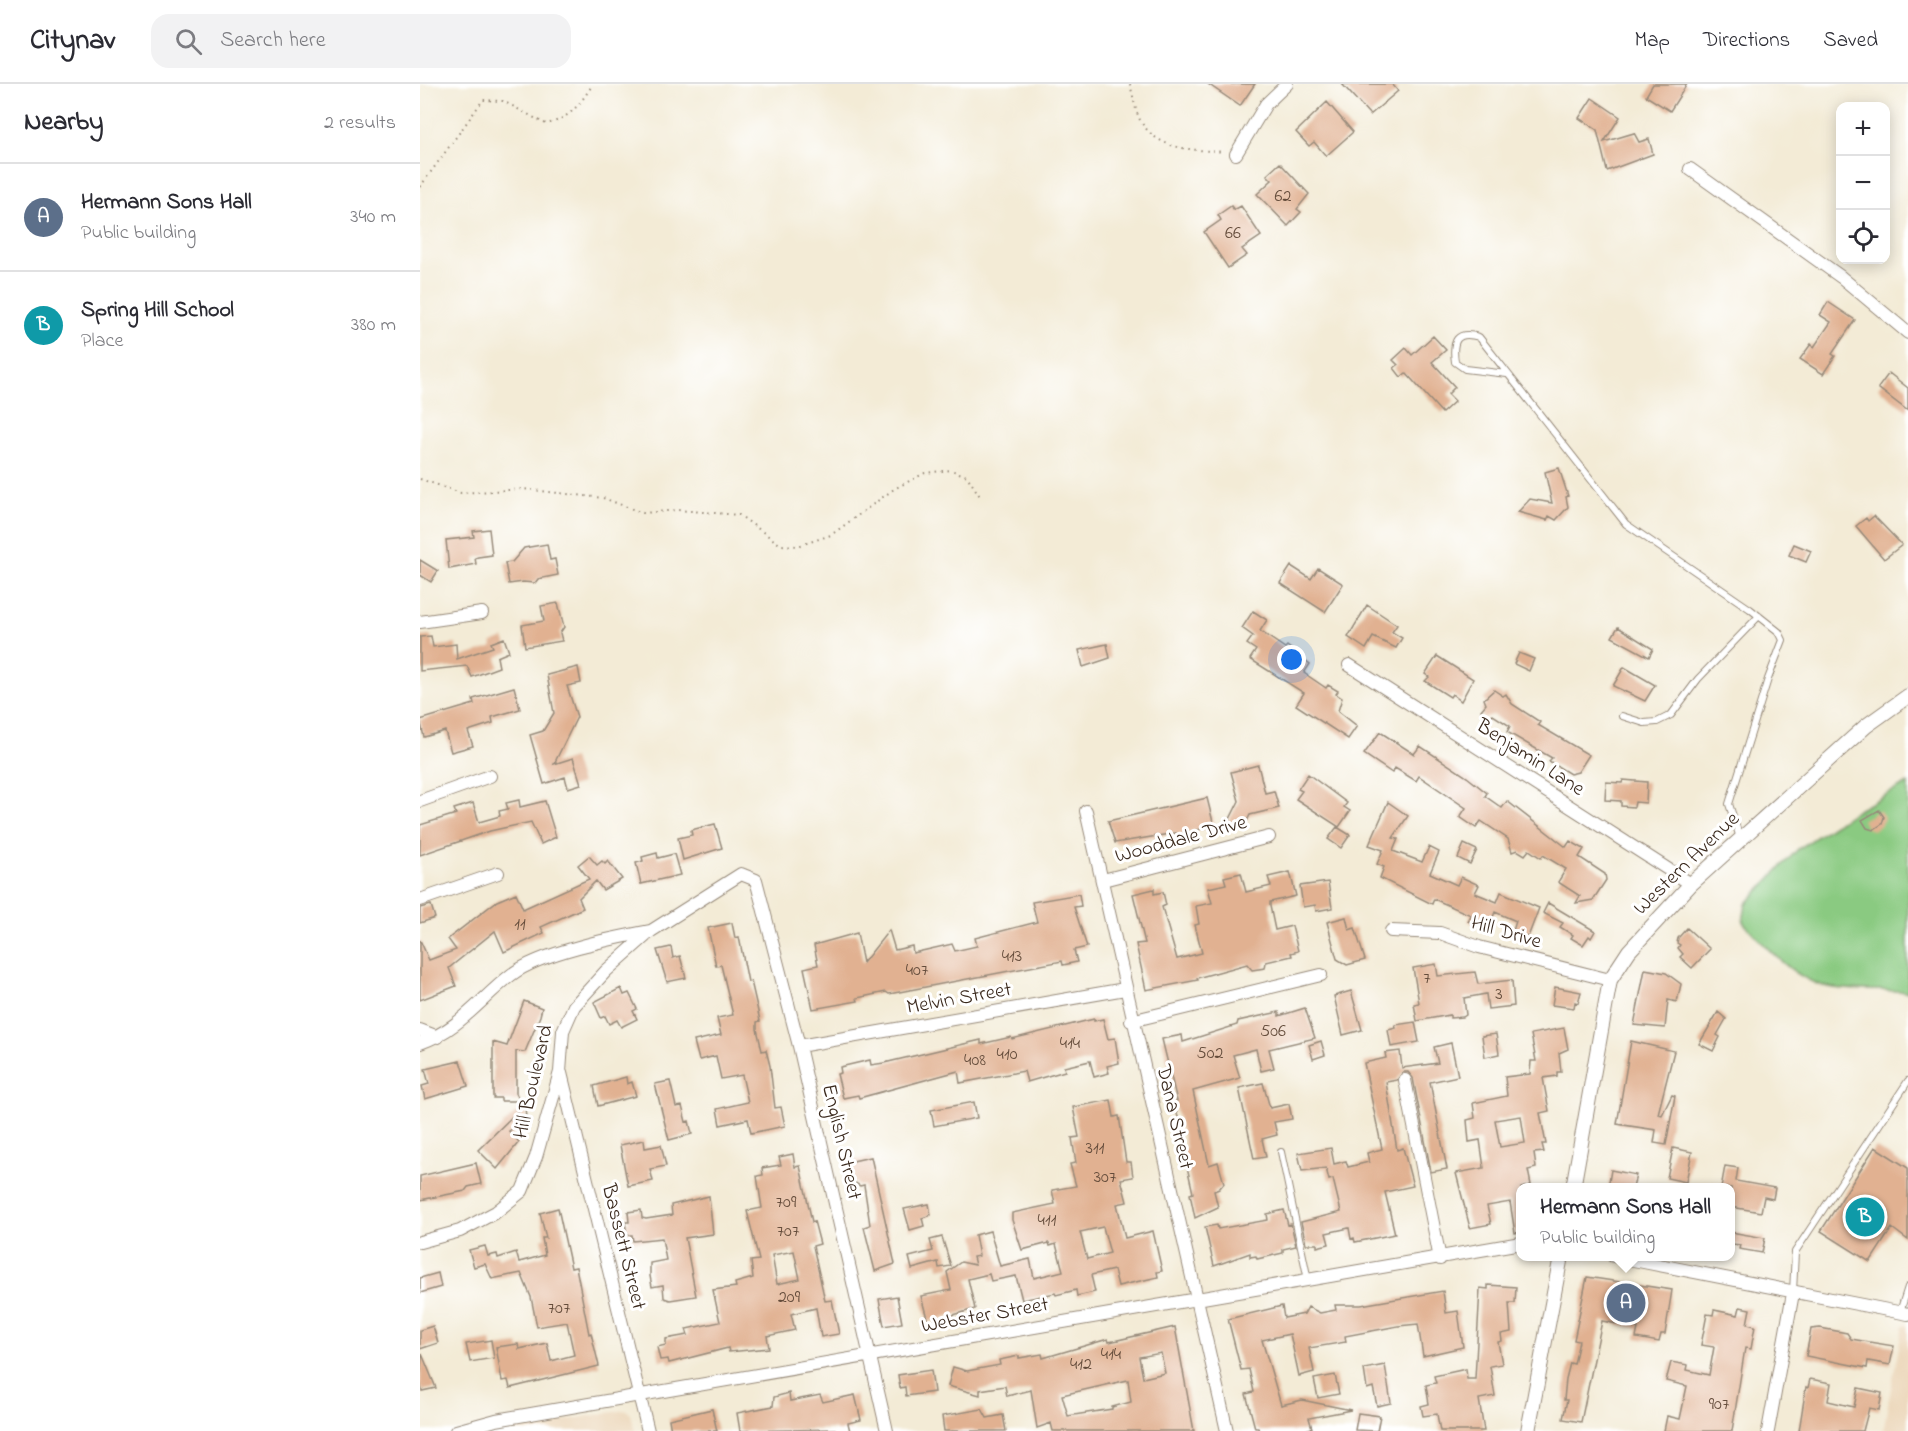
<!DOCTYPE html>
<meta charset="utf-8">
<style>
body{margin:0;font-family:"Indie Flower",sans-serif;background:#f2f2f3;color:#2b2b33}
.controls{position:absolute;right:18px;top:18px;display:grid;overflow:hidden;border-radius:12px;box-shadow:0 3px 15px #0003}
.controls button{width:54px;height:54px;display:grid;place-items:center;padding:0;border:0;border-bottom:2px solid #e1e1e2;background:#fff;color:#2b2b33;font:30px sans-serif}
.you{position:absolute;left:872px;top:576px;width:21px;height:21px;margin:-15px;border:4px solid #fff;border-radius:50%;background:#1a73e8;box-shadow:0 0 0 9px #1a73e833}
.badge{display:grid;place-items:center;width:39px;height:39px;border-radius:50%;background:#1a73e8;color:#fff;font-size:20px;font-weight:700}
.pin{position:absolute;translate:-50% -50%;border:3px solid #fff;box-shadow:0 2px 6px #0006}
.popup{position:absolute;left:1096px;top:1099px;width:219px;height:78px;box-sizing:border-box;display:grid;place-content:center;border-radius:12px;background:#fff;filter:drop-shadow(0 2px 4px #0005);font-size:20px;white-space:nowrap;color:#7c7c81}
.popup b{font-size:22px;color:#2b2b33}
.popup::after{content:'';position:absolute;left:50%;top:100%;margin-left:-12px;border:12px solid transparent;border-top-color:#fff}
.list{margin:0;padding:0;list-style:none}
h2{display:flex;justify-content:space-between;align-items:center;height:78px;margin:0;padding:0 24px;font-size:26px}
h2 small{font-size:20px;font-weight:400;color:#7c7c81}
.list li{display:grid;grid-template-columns:39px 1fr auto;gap:18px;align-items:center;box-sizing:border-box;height:108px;padding:0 24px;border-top:2px solid #e1e1e2}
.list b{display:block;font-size:22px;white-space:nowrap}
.list p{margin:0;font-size:20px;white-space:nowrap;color:#7c7c81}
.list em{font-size:20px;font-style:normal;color:#7c7c81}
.icon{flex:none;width:33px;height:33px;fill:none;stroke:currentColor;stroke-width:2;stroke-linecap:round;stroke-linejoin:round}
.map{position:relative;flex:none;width:1488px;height:1347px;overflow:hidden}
header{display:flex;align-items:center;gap:36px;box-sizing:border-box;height:84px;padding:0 30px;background:#fff;border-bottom:2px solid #e1e1e2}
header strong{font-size:28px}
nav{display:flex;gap:33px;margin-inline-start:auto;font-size:21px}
.search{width:420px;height:54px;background:#f2f2f3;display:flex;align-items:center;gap:15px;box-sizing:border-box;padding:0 21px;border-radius:18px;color:#7c7c81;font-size:22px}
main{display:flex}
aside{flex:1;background:#fff}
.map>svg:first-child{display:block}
</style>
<header>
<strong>Citynav</strong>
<div class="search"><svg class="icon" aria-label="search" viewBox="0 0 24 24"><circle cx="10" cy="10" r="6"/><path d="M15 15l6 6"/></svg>Search here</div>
<nav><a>Map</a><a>Directions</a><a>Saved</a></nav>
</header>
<main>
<aside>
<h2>Nearby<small>2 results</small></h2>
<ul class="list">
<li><span class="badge" style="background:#5c6f8a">A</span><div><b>Hermann Sons Hall</b><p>Public building</p></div><em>340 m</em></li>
<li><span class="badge" style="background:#0f9aa8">B</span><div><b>Spring Hill School</b><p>Place</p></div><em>380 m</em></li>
</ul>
</aside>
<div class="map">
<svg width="1488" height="1347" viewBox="0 0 1488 1347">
<rect width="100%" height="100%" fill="#fff"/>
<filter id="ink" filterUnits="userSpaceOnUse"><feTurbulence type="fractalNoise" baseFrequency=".0167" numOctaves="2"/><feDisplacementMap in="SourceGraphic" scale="12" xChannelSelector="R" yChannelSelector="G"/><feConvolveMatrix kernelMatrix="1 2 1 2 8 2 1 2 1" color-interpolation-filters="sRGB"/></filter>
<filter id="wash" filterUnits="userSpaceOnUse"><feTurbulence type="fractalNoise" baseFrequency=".008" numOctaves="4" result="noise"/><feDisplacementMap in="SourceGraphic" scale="24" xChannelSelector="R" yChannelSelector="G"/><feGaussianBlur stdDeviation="1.35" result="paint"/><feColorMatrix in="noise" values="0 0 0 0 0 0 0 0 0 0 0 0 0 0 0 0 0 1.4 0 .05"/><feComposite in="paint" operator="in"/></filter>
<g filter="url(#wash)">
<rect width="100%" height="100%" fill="#f3ebd6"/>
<path fill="#ecd7ba" d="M1483,1241L1488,1242V1347H1463Z
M205,1326L211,1330L215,1347H84Z"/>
<path fill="#8aca81" stroke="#627a50" stroke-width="1.5" d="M1488,699V908C1462,904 1434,908 1408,903C1374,896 1345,862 1323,838L1326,820L1378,765L1434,728Z"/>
<g id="blocks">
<path fill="#e1b191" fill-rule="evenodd" d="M788,0H835L820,22Z
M922,0H972L978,7L950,31Z
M1233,0H1267L1250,27L1226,12Z
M1172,14L1200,33L1184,58L1214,49L1219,58L1229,55L1233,70L1187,87L1177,46L1159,34Z
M907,18L933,48L906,72L894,58L889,62L876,48Z
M860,79L889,110L877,125L881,128L868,142L837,110L852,96L847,91Z
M811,122L814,126L821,122L841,152L822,165L827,171L808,184L784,148L801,136L798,131Z
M1408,218L1435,236L1412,270L1415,272L1403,290L1380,275L1391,260L1394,263L1411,238L1400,231Z
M1013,252L1026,266L1012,278L1035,303L1028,310L1035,317L1022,329L986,289L981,293L974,284L978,281L973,276L986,264L992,271Z
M1469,289L1488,304V327L1458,304Z
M1139,384L1148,412L1146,413L1148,423L1136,436L1129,432L1127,436L1098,428L1110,415L1132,419L1125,388Z
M1454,432L1482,461L1464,475L1436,442L1446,434L1448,437Z
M69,445L72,471L58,473L55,474L56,480L29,485L26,456L54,453L53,447Z
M127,460L130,476L135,475L138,491L118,495L115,499L103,498L89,500L85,479L92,478L104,464Z
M1374,460L1391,467L1386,478L1369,471Z
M0,476L18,487L11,498L0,491Z
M871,482L891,495L898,484L923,500L905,528L860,499Z
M138,519L144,543L140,549L142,557L105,563L102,541L124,537L121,522Z
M947,521L977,541L972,548L982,554L976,564L953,553L946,565L928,553Z
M833,527L847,536L840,547L865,564L867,562L890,580L884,589L906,604L908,601L918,607L916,610L922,614L918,627L937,642L928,655L876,621L884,609L830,575L836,566L827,560L833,552L822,544Z
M1198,543L1233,565L1229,573L1192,553Z
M11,552L13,563L36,560L37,575L73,563L71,559L84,554L89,568L77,573L79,583L52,593L47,582L0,587V553Z
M687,560L690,574L663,583L659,566Z
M1099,569L1114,575L1109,587L1094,580Z
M1017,572L1053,595L1041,617L1032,610L1030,613L1005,597L1009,593L1005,590Z
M158,583L161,599L147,602L157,633L134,680L153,674L161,700L148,704L145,693L124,700L110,651L123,647L134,629L127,591Z
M1204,583L1235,601L1225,617L1193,602Z
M94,603L100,625L72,633L73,639L48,647L53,662L31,668L25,647L4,653L0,636L54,620L53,615Z
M1074,606L1083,612L1086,610L1092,620L1120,638L1118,641L1169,671L1158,688L1150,690L1129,677L1132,674L1087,648L1090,642L1073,631L1063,634L1061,626L1066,620L1064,615Z
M960,648L994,670L1000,662L1047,693L1067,709L1065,712L1082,724L1087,717L1146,763L1150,757L1164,765L1159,773L1185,790L1186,796L1173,816L1156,819L1160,812L1138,798L1146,785L1123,771L1121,774L1109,766L1105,771L1097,766L1092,768L1088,755L1061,737L1056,744L1040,733L1046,724L999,692L996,697L975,684L972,689L944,670Z
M838,681L845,709L854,707L859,724L830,731L823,745L809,737L819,717L811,688Z
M888,690L927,719L924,723L930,727L919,743L876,715L882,707L878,705Z
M1203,696L1227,698L1226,719L1215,718L1214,723L1201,722V717L1185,716L1186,698L1202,699Z
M787,714L794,742L756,751V749L695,759L688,737Z
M99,716L100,723L125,717L136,753L121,760L111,738L70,747L0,771V741L36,730L34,725L53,719L59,738L80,732L79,727L88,725L86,719Z
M968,718L988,732L973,754L978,755L973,767L1002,778L1009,763L1019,768L1010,789L1037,801L1041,793L1059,801L1055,809L1077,818L1081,808L1119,824L1108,853L1093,847L1096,837L1075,828L1068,845L1048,837L1051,831L1014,815L1012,820L960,794L964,783L957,780L963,766L949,761Z
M1459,726L1464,733L1462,740L1453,746L1447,744L1442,736Z
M295,740L302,764L263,776L258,754L272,751L271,746Z
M917,743L930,751L921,764L908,755Z
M1044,760L1057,766L1050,780L1038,774Z
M237,769L238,774L254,770L260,791L221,800L216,779L223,777L222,773Z
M169,772L177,781L182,777L185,780L188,777L202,795L183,806L176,797L159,814L163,824L121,843L124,849L84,868L75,847L29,884L36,902L0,916V856L9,876L36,866L28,855L77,817L96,809L103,825L169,795L158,781Z
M870,788L876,812L850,818V822L855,846L872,842L878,867L871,869L872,872L846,878L845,884L832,886L827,880L777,894L778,896L726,906L716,860L725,859L713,810L734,805V810L743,808L746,821L742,823L757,875L782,869L775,841L779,840L776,822L792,819L788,804L806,800L804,793L821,789L826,808L851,802L848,793Z
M908,798L912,824L896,827L895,821L883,823L880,802Z
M659,810L661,822L654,823L667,863L654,866L657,878L643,881L642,877L469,910L466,908L437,914L438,917L393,925L384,884L398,881L394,861L437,849L443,879L469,846L475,866L492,862L493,869L532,860L535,867L557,862L555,854L617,838L612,818Z
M1128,819L1175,847L1171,854L1169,852L1163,861L1151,854L1153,851L1140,843L1143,839L1123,829Z
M11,821L15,834L0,839V824Z
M926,833L929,846L935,844L945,876L927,881L917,875L907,838Z
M312,839L315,854L319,853L328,898L331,897L337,923L340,937L337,938V945L342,967L346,966L350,982L355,1024L361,1023L365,1042L331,1049L328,1035L300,1041L297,1025L328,1018L322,991L301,995L296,972L279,976L274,957L301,951L297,934L313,931L301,881L296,882L288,844Z
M1267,844L1290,865L1272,884L1260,873L1263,870L1258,864L1260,861L1257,859L1258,854Z
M251,863L253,874L260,872L266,894L247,898L237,866Z
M1016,880L1018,892L1055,888L1058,900L1092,896L1094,922L1068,925L1066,910L1044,914L1046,931L1043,933L1030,934V931L997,937L994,920L999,919L993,884Z
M1225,885L1246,889L1261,900L1257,918L1248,916L1245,944L1214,941Z
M1135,903L1161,908L1158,919L1155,918L1154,924L1132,921Z
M201,904L204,911L209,909L217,925L213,927L217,935L201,943L197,936L189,940L185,932L181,934L174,918Z
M931,907L942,946L923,951L914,912Z
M104,917L122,924L120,932L105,968L96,967V1009L100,1017H81V1014H73V958L87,962Z
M885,924L895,954L849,965L854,984L841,987L836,965L813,971L820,994L773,1007L789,1081L798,1078L804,1099L799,1105L794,1107L798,1123L775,1134L770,1110L773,1109L763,1065L766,1064L754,1018L757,1017L742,955L762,951L763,958L817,941L818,937L859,928V932Z
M1298,928L1306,935L1297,951L1300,953L1293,967L1279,960Z
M674,935V937L683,935L688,955L695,954L699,979L687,982L689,989L674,993L670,977L644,983L645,987L607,998L604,987L540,999L538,987L439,1014L438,1011L423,1014L417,990L421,989L420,983L450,976L451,981L464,979L561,956V960L591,953L592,955Z
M995,938L999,958L971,963L968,946L976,944L975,941Z
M1144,944L1148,965L1139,969L1141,988H1137V992L1123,994L1129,1027L1120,1029L1126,1060H1122L1124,1068L1114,1069L1116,1084L1108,1086L1111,1101L1101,1104V1148L1095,1149L1090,1118L1067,1122L1071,1140L1050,1144L1036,1089L1064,1084L1060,1056L1049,1058L1047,1036L1055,1034L1053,1019L1087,1012L1085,993L1110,990L1111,977H1116L1111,950ZM1101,1032L1105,1059L1080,1063L1075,1036Z
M1076,950L1079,970L1065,973L1062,952Z
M901,957L905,971L893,975L889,961Z
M1211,957L1254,967L1238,1030L1242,1031L1252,1011L1255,1012L1246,1061L1234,1059L1236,1046L1197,1040Z
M1031,959L1038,992L1010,998L1027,1085L1011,1088L993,994L988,988H983L977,996L966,998L977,1066L983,1064L993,1102L965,1108L975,1150L935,1158L934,1154L931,1155L929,1144L906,1149L909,1160L897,1163V1160H886L881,1138L921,1128L913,1095L909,1096L906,1084L882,1087L878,1069L911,1064L914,1080L926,1077L928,1083L949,1078L947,1069L962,1065L944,979L966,974L965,969L980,967L982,984L1018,979L1014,963Z
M40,977L48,1002L5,1015L2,1002L9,1000L5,985Z
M206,993L207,1000L212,998L216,1012L178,1022L174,1002Z
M250,997L256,1023L262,1022L266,1038L269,1037L272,1050L249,1056L235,1000Z
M843,999L850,1024L869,1020L872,1035L854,1038L857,1051L842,1055L846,1073L834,1075L819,1004Z
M691,1016L694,1033L699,1032L706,1078H711L713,1093L701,1095L707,1118L697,1120L705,1154L733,1147L742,1187L737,1188L738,1193L698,1202L694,1186L671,1191L675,1208L657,1212L656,1206L636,1211L635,1209L602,1216L596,1192L571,1197L569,1190L548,1195L555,1225L508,1238L501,1212L531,1206L527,1188L541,1178L555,1181L553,1173L559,1172L555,1151L570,1147L580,1182L610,1175L614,1194L643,1187L636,1160L630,1162L629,1159L602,1166L592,1136V1129L635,1120L632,1106L656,1102L650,1080L656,1079L652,1054L659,1053L653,1023ZM683,1143L690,1169L667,1175L660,1148Z
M554,1018L557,1034L514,1042L511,1026Z
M105,1020L106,1035L89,1047L99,1058L77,1085L58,1066Z
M224,1056L225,1064L241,1061L246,1082L230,1085L233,1097L208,1102L200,1061Z
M1455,1063L1488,1084V1156L1472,1144L1450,1178L1401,1147Z
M1253,1064L1272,1068L1266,1098L1247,1094Z
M373,1070L375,1083L380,1082L392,1138L394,1137L400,1160L393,1162L405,1217L412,1216L419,1250L401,1253L396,1224L371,1230L375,1246L347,1252L349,1264L309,1268L308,1264L249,1279L248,1275L240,1276L237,1263L246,1261V1255L268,1251L266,1245L300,1238L293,1206L316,1203L315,1199L333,1194L331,1177L339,1176L327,1127L342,1124L337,1092L343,1091L342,1084L361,1081L359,1073ZM374,1167L380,1195L357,1200L352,1171Z
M451,1073L475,1180L455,1187L444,1143L450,1141L444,1101L440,1102L432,1097L428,1078Z
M56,1079L61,1100L48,1103L45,1107L0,1116V1092Z
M1305,1082L1318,1084L1316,1097L1355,1104L1353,1115L1344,1113L1341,1128L1311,1123V1104H1301Z
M1191,1086L1216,1091L1213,1104H1188Z
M289,1112L293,1150L265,1154L276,1212L250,1216L244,1214L243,1201L232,1203L230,1192V1179L246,1176L242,1154L213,1157L212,1151H207L205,1138H209L208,1128L221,1126L222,1134L226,1135L252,1131L251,1121Z
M509,1120L511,1131L502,1134L504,1142L490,1146L484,1125Z
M138,1124L151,1184L156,1183L169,1250L171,1249L179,1282L90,1304L88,1296L82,1297L76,1263L98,1260L99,1265L127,1259L131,1277L154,1271L147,1238L117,1243L111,1213L101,1189L72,1195L65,1180L54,1183L49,1166L65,1162L68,1172L77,1170L78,1174L96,1168L99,1178L125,1171L122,1154H126L120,1129Z
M864,1126L868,1141L871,1140L876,1162L863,1165V1169L837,1175L836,1172L830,1173V1169L794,1182L785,1143L797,1141L798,1145L848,1136L847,1130Z
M1311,1148L1345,1154L1342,1169L1319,1165L1320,1161L1311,1160Z
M522,1153L531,1182L519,1184L518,1178L492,1185L489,1173L513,1167L510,1156Z
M18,1189L21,1203L0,1209V1194Z
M1167,1193L1252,1206L1245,1250H1241L1239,1258L1216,1254L1218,1244L1182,1237L1161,1338L1143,1335L1147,1316H1144L1146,1295L1150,1279L1154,1280L1159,1257L1154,1256Z
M1068,1201L1096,1203L1095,1219H1089L1091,1248L1081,1250L1082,1257L1078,1258L1082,1280L1070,1282L1075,1312L1059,1315L1064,1347H1020L1017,1330L1003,1332L1001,1322L1009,1320L1006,1301L1016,1299L1014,1292L1046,1285L1047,1295H1055L1060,1204L1068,1205Z
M1023,1207L1026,1229L1038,1227L1043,1263L1003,1272L998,1240L978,1242L925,1252L926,1258L889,1264L894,1288L879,1292L870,1250L842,1256L861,1321L882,1316L931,1326L889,1334L892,1344L882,1347H839L838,1344H835L826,1310L834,1308L829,1285L821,1286L808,1235L862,1222L864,1234L884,1230L888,1223L900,1229L916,1226L915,1221H941Z
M477,1212L482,1239L464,1242L459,1215Z
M1320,1223L1330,1225L1327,1240L1335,1242L1331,1265L1325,1264L1312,1347H1244L1247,1332L1260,1335L1267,1302L1246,1297L1251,1278L1268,1281L1267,1286L1289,1291L1294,1263L1281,1261L1287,1230L1293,1231L1294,1226L1318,1231Z
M13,1242L18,1259L0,1265V1246Z
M755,1243L774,1347H633L631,1339L617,1344L611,1306L587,1312L585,1302L560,1306V1311L528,1302L533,1283L547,1287L580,1281L579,1276L599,1272V1274L622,1270L623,1274L688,1255L689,1258ZM741,1269L745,1289L723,1294L719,1273ZM708,1296L711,1318L692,1323V1325L648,1332L642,1311Z
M1400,1244L1427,1249L1431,1255L1474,1262L1470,1281L1448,1277L1447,1284L1386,1272L1391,1245Z
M71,1256L74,1274L50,1278L46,1260Z
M2,1270L16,1304L2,1307L0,1298Z
M965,1281L971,1319L957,1322L953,1303L947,1305L944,1285Z
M511,1286L514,1308L486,1312L485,1303L480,1304L478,1291Z
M915,1291L919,1310L898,1314L894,1295Z
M1390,1295L1411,1299L1408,1317L1434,1323L1438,1304L1462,1309L1459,1326L1449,1324L1443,1347H1379L1386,1303L1388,1304Z
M369,1309L370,1317L400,1311L403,1318L435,1311L441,1336L428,1339L430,1347H416L415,1345L320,1347L317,1329L353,1322L354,1313Z
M292,1325L297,1347H251L249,1335Z
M562,1325L567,1334L583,1331L586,1347H524L522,1332Z
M938,1329L960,1332L957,1347L935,1346Z"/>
</g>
</g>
<g filter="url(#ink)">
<use href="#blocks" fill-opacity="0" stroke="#978a7a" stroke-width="1.5"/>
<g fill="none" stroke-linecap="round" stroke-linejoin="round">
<defs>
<path id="service" d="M1087,290L1045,285L1035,278C1032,257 1036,246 1059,253L1206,440L1330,525L1359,548L1363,556L1348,595L1309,720L1320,754
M1202,632L1224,639L1237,638L1251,631L1278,595L1339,532
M861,1068L888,1196
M1373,1208L1375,1168L1488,997
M1480,1228L1488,1203"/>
<path id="minor" d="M816,70L846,20L867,0
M1270,85L1421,193L1488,249
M0,538L62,529
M929,581L1271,800
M0,717L70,692
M666,727L807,1347
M683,796L849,753
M0,816L78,789
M971,847L1020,849L1059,863L1190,896
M711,937L901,891
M0,946L18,953
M0,959C39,946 60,915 91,891C121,868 194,854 231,847
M379,962L705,905
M141,989L228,1347
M985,996L1020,1175
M0,1158L40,1147L76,1128L102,1107L116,1073L140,988L143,947L154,922L186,887L231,847L321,790L336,796L379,962L467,1347
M1193,1172L1488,1230
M36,1347L76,1336L1101,1159
M1348,1347L1373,1209"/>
<path id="tertiary" d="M1153,1104L1190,896L1209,867L1271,800L1446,642L1488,612
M1108,1347L1141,1172"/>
</defs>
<use href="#service" stroke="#978a7a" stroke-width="8"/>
<use href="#minor" stroke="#978a7a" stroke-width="14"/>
<use href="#tertiary" stroke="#978a7a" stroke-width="16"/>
<path stroke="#978a7a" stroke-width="2" stroke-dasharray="1.5 4.5" stroke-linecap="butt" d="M710,0C713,11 715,26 720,36C738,68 774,65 804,68
M0,103L63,16L83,17L126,40C150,35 160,20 173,0
M0,395L41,409L103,405L183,414L223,429L258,426L319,431L361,461L378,462L411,451L474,405L505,389L531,386L547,392L561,414"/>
<use href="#service" stroke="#fff" stroke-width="6"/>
<use href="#minor" stroke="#fff" stroke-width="12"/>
<use href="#tertiary" stroke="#fff" stroke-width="14"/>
</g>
</g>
<g text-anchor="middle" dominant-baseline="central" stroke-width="6" stroke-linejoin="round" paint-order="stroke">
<g font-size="18" fill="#644c3b">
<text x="863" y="113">62</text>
<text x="813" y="150">66</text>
<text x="100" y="841">11</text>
<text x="592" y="873">413</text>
<text x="497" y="887">407</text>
<text x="1007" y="895">7</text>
<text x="1079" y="911">3</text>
<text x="853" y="948">506</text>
<text x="650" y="960">414</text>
<text x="790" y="970">502</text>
<text x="587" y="971">410</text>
<text x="555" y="977">408</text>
<text x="675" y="1065">311</text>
<text x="685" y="1094">307</text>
<text x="366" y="1119">709</text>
<text x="627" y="1137">411</text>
<text x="368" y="1148">707</text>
<text x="369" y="1214">209</text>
<text x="139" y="1225">707</text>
<text x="691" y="1271">414</text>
<text x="661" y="1281">412</text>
<text x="1299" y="1321">907</text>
</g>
<g font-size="21" fill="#3b2a1e" stroke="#fff">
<text transform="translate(1110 674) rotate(33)">Benjamin Lane</text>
<text transform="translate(761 756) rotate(-15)">Wooddale Drive</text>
<text transform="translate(1267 780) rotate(-44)">Western Avenue</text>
<text transform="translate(1086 849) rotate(16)">Hill Drive</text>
<text transform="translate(539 915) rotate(-10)">Melvin Street</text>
<text transform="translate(114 998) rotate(-77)">Hill Boulevard</text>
<text transform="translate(754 1033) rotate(77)">Dana Street</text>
<text transform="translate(421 1058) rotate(77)">English Street</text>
<text transform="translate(203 1163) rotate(76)">Bassett Street</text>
<text transform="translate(565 1232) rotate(-10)">Webster Street</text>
</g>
</g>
</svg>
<div class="controls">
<button>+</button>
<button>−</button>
<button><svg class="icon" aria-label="locate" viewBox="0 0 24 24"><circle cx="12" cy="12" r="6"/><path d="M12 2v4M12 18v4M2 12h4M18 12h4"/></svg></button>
</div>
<div class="you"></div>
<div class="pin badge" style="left:1206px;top:1219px;background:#5c6f8a">A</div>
<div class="popup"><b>Hermann Sons Hall</b>Public building</div>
<div class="pin badge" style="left:1445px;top:1133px;background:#0f9aa8">B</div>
</div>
</main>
